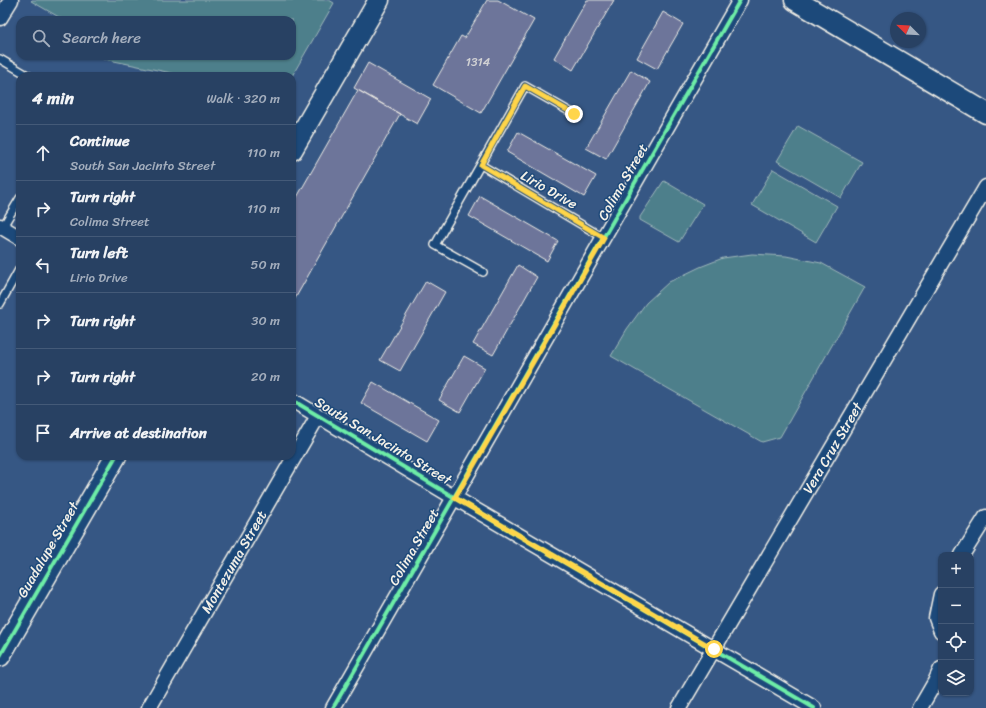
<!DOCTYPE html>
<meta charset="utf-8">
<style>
body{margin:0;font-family:Sriracha,sans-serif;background:#344c6c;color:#f1f3f6}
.controls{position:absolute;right:12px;bottom:12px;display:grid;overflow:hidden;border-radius:8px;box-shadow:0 1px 3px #0004}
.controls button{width:36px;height:36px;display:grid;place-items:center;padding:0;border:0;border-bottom:1px solid #445a78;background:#284163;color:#f1f3f6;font:20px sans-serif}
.compass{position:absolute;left:890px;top:12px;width:36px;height:36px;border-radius:50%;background:#284163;box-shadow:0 1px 3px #0004;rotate:294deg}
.stop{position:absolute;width:12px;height:12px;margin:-9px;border:3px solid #ffd54a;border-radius:50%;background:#fff}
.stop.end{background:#ffd54a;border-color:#fff;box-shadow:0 1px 4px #0008}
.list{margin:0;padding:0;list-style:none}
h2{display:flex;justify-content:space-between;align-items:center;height:52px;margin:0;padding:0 16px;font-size:17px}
h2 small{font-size:13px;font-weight:400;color:#a5afbe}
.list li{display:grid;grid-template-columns:26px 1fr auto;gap:12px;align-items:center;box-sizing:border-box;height:56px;padding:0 16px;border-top:1px solid #445a78}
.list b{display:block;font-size:15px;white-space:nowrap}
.list p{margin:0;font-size:13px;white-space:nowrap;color:#a5afbe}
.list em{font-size:13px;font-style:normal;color:#a5afbe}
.icon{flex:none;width:22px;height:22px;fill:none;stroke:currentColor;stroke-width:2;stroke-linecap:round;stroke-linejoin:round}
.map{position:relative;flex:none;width:986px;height:708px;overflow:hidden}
.search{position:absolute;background:#284163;box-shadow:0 1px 3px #0004;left:16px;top:16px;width:280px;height:44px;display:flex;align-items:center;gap:10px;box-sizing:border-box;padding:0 14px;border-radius:12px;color:#a5afbe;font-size:15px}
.panel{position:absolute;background:#284163;box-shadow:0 1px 3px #0004;left:16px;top:72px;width:280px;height:388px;border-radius:12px}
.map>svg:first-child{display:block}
</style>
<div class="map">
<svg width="986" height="708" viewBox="0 0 986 708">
<rect width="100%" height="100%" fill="#365784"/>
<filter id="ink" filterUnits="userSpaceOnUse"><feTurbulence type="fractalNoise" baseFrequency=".025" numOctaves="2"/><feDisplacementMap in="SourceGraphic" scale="8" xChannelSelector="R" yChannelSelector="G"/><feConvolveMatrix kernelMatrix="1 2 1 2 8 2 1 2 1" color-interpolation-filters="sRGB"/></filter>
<g filter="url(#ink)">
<path fill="#4d7f8b" stroke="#a0b8ba" d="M32,0H329L334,3L292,76H186L90,56H292V20H64L31,1Z
M798,126L862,162L841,198L777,161Z
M773,169L837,206L816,242L752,205Z
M664,181L703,204L679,242L640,220V217L663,182Z
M752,254L786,256L821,263L865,287L780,437L762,442L611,356L627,329L646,303L669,282L700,267L723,258Z"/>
<path fill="#6d749a" stroke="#f4f1e8" d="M487,0H498L534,20L481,113L433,85L461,36L465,38Z
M587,0H614L573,70L554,58Z
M663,12L683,24L657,69L637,58Z
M368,63L431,99L417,124L354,88Z
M631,70L650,82L606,159L586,148Z
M147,72L170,76H147Z
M358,90L400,114L292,304V206Z
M518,132L596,176L584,197L507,152Z
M480,196L558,241L547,261L469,216Z
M518,265L537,277L493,355L473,344Z
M426,281L445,292L400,371L380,360Z
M464,356L485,368L460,412L439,400Z
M373,382L439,420L427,441L361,403Z"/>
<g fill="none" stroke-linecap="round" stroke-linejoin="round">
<defs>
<path id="lane" d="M0,59L29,76
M481,165L604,238
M2,228L20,198
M483,272L435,245L525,86L574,114
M0,304L20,268"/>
<g id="street">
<path d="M0,18L11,0"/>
<path d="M0,226L20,238"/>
<path d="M292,400L455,498L814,708"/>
<path d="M962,555L986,517"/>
<path d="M941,594L936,618L941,631"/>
<path id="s1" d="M149,708L318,416"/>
<path d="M333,708L740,0"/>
<path id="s2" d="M679,708L986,187"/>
<path d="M920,708L935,682L941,669"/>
</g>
<path id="secondary" d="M795,0L986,113
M292,150L379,0
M0,656L116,456"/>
</defs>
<use href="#lane" stroke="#f4f1e8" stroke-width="10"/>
<use href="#street" stroke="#f4f1e8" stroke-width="17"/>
<use href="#secondary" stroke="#f4f1e8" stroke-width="23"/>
<use href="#lane" stroke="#1f4a7a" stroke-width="7"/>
<use href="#street" stroke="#1f4a7a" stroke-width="14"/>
<use href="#secondary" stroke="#1f4a7a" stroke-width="20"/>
<defs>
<path id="cycleway" d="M292,400L455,498L814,708
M0,656L116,456
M333,708L740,0"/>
</defs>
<use href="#cycleway" stroke="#1f4a7a" stroke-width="6"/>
<use href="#cycleway" stroke="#6deda7" stroke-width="4"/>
</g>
</g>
<g fill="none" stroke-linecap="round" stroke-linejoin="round" filter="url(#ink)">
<path stroke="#ffd54a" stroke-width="5" d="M574,114L525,86L481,165L604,238L455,498L714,649"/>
</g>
<g text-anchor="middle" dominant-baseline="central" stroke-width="3" stroke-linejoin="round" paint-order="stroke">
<g font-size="12" fill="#d2d2d4">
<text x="478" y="62">1314</text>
</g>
<g font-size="14" fill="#f4f1e8" stroke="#1f4a7a">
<text transform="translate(623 182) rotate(-60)">Colima Street</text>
<text transform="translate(549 190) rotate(30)">Lirio Drive</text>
<text transform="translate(383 441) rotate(31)">South San Jacinto Street</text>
<text stroke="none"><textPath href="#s2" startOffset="302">Vera Cruz Street</textPath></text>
<text transform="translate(414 547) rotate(-60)">Colima Street</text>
<text transform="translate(48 550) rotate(-60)">Guadalupe Street</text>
<text stroke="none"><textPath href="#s1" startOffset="169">Montezuma Street</textPath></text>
</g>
</g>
</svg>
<div class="controls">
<button>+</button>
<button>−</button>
<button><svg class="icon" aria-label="locate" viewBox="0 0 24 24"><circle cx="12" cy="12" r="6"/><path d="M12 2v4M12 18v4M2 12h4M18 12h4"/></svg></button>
<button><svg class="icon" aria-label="layers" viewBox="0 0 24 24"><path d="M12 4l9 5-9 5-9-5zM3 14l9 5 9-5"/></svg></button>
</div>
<svg class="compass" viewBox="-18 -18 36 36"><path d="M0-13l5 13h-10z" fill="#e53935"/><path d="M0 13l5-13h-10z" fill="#a5afbe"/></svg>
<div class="stop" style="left:714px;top:649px"></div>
<div class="stop end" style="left:574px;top:114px"></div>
<div class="search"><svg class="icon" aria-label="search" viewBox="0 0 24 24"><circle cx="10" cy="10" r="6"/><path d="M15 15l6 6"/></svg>Search here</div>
<section class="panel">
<h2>4 min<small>Walk · 320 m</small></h2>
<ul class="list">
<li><svg class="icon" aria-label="ahead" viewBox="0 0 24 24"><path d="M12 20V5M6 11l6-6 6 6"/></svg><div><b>Continue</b><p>South San Jacinto Street</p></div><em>110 m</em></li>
<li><svg class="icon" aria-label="right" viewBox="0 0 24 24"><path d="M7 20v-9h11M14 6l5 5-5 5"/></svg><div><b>Turn right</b><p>Colima Street</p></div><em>110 m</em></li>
<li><svg class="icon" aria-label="left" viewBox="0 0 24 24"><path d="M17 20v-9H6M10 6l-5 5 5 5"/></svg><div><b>Turn left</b><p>Lirio Drive</p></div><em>50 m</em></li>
<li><svg class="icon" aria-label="right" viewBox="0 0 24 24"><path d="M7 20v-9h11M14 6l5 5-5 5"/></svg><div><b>Turn right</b></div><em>30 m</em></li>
<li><svg class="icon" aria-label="right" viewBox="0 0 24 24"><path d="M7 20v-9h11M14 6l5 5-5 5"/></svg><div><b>Turn right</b></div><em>20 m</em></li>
<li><svg class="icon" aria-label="arrive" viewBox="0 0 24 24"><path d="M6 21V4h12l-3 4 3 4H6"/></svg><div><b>Arrive at destination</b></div></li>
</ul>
</section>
</div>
